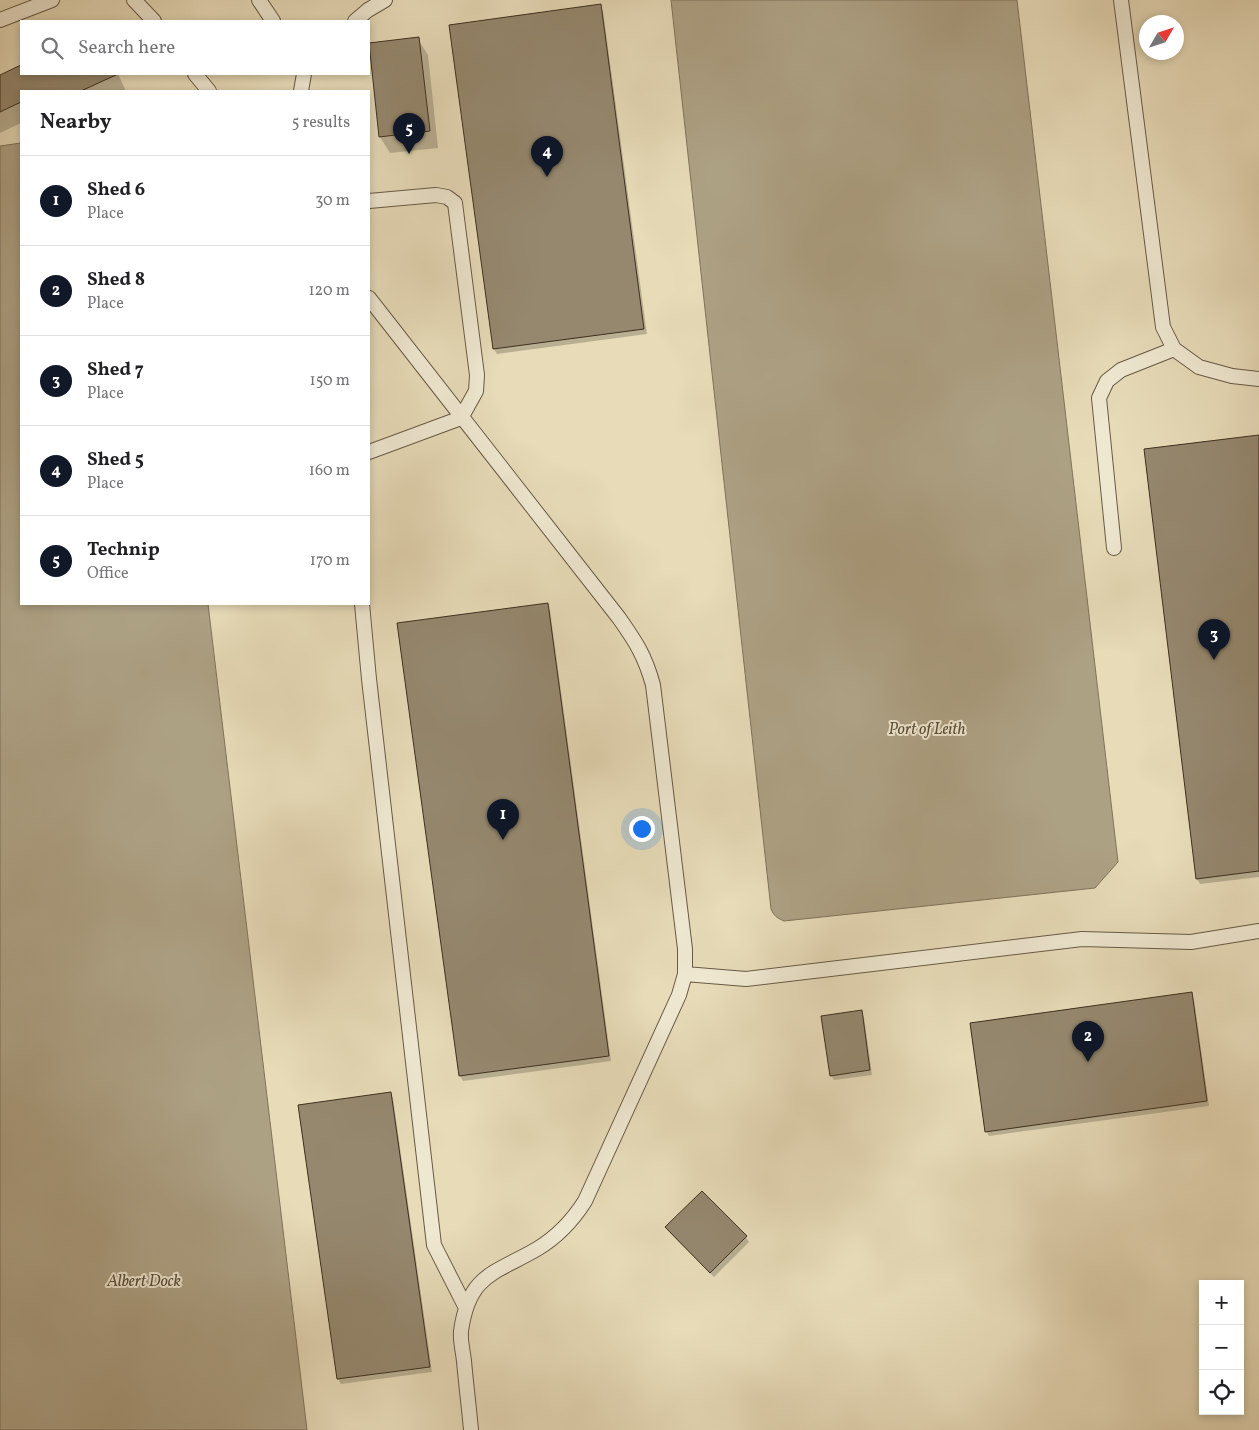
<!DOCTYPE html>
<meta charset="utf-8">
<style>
body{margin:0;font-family:Vollkorn,serif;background:#f6f6f6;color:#202124}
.controls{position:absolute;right:15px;bottom:15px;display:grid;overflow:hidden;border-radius:0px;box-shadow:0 2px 8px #0003}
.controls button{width:45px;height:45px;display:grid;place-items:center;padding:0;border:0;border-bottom:1px solid #e0e0e0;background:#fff;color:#202124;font:25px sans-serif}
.compass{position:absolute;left:1139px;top:15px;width:45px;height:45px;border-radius:50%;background:#fff;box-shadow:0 2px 8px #0003;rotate:51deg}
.you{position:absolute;left:641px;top:828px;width:18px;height:18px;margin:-12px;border:4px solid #fff;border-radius:50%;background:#1a73e8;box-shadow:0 0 0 8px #1a73e833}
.badge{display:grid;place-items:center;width:32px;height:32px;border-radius:50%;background:#111827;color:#fff;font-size:16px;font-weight:700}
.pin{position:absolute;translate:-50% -41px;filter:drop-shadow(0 1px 2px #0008)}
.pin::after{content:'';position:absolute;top:26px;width:18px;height:15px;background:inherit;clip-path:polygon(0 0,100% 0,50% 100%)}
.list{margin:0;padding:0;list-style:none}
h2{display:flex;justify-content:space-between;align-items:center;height:65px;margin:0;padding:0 20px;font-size:21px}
h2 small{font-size:16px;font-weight:400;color:#757577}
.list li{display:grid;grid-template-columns:32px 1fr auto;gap:15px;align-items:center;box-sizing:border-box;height:90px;padding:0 20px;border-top:1px solid #e0e0e0}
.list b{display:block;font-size:19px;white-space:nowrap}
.list p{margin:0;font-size:16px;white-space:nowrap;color:#757577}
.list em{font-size:16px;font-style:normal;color:#757577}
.icon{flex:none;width:28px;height:28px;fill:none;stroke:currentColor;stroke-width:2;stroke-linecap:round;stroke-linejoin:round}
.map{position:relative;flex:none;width:1259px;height:1430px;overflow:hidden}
.search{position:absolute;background:#fff;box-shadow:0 2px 8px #0003;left:20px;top:20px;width:350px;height:55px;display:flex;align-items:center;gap:12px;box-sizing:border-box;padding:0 18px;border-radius:0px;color:#757577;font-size:19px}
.panel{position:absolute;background:#fff;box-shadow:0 2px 8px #0003;left:20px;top:90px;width:350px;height:515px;border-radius:0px}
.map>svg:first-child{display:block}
</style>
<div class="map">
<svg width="1259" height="1430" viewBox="0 0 1259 1430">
<rect width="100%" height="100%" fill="#e7dbb8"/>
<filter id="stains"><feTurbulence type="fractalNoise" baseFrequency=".004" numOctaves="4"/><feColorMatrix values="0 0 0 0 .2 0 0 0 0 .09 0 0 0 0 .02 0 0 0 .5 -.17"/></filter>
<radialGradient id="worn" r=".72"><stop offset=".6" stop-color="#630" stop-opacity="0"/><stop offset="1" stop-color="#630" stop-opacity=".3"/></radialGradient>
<path fill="#ada184" stroke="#80735c" d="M671,0H1017L1118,862L1095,888L784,921C777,918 774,916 771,909Z
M21,143V604H208L307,1430H0V146Z"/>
<path fill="#0003" d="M600,6L603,11L647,334L497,354L494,349Z
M418,39L428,55L438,148L390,153L380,137Z
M21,66V74H118L126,91H21V123L0,133V76Z
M1259,436V877L1200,884L1197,879Z
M547,605L550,610L611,1061L463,1081L460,1076Z
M1191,994L1194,999L1209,1106L989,1136L986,1131Z
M861,1011L864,1017L872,1075L834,1080L831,1075Z
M390,1093L393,1098L432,1372L341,1384L338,1379L299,1106Z
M667,1228L746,1237L749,1242L714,1277L670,1233Z"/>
<path fill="#95886f" stroke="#3d2f20" d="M601,4L644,329L493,349L449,25Z
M419,37L430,131L379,137L369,43Z
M21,65V74H118L81,91H21V102L0,112V75Z
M1259,435V871L1196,879L1144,449Z
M548,603L609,1056L459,1076L397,623Z
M1192,992L1207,1101L985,1132L970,1023Z
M862,1010L870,1070L830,1076L821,1016Z
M391,1092L430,1367L337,1379L298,1105Z
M702,1191L747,1236L710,1273L665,1227Z"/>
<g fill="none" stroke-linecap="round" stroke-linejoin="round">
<defs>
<path id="lane" d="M134,0L154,21
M259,0L273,21
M1121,0L1163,327L1174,349L1199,367L1232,376L1259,379
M0,20L52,0
M355,21L368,10L385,0
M195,74L209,91
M301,91L304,74
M369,201L436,195L447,197L455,203L477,375L476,391L461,418L369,452
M369,298L619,618C636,642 645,656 653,685L685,949V974L679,995L585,1201C573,1220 557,1237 537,1249C494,1274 469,1274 461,1331C460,1340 463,1352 464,1361C466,1384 469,1407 471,1430
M1114,548L1099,398L1107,381L1121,370L1174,349
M362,604L369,679L434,1245L466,1308
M685,974L746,979L1082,939L1191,942L1259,931"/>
</defs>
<use href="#lane" stroke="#685a46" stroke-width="16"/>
<use href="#lane" stroke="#efe8d1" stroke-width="14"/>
</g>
<g text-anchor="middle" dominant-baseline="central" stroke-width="4" stroke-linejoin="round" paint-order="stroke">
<g font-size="16" font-style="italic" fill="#594c39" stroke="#efe8d1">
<text x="927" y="730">Port of Leith</text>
<text x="144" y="1282">Albert Dock</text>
</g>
</g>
<rect width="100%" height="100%" filter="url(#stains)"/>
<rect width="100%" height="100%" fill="url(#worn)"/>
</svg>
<div class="controls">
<button>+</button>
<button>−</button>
<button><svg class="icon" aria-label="locate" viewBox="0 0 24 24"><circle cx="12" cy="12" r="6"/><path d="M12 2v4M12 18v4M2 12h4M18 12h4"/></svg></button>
</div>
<svg class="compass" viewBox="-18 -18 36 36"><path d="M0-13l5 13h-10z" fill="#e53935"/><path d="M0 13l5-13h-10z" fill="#757577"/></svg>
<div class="you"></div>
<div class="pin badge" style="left:503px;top:840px">1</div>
<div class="pin badge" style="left:1088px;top:1062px">2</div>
<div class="pin badge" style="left:1214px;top:660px">3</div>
<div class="pin badge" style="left:547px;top:177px">4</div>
<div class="pin badge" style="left:409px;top:154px">5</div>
<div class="search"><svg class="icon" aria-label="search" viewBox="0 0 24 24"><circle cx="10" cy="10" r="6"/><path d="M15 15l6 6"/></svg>Search here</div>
<section class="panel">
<h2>Nearby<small>5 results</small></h2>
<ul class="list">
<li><span class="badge">1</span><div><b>Shed 6</b><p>Place</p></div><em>30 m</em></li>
<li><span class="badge">2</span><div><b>Shed 8</b><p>Place</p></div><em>120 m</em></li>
<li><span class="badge">3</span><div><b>Shed 7</b><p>Place</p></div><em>150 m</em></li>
<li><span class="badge">4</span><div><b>Shed 5</b><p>Place</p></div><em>160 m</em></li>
<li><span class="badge">5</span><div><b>Technip</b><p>Office</p></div><em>170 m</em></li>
</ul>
</section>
</div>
